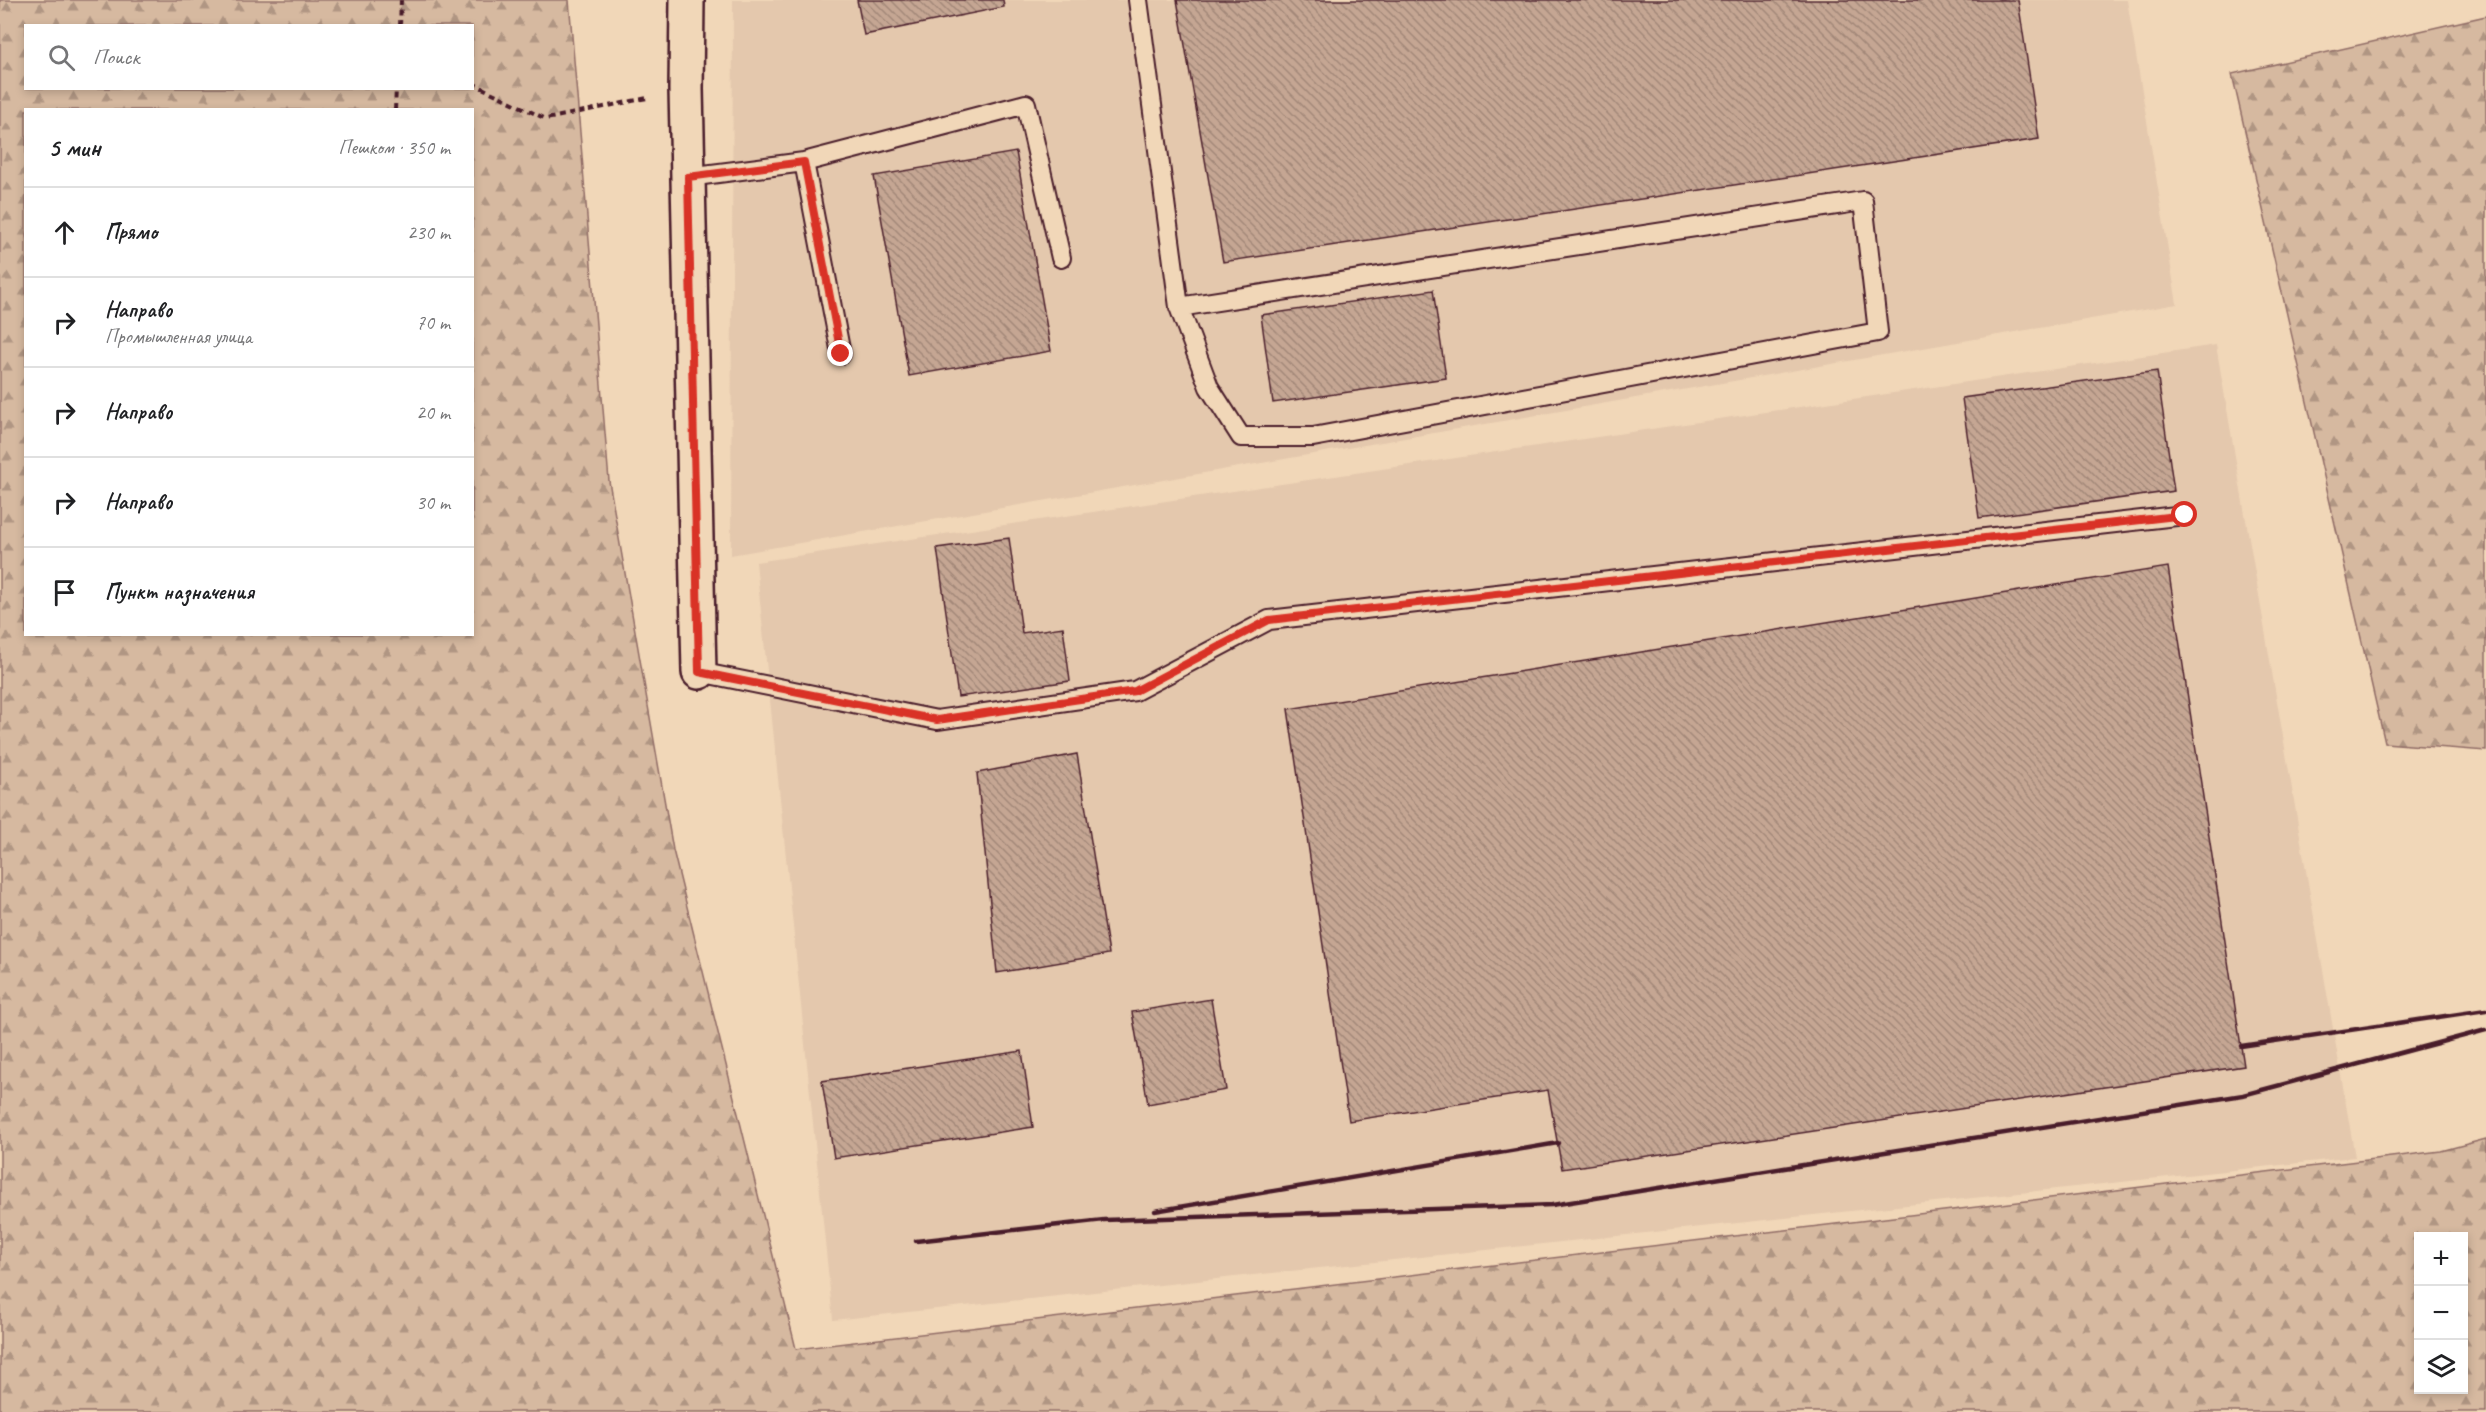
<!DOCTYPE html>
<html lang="ru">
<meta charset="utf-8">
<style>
body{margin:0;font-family:Caveat,sans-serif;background:#f2f2f2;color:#202124}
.controls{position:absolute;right:18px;bottom:18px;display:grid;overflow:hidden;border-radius:0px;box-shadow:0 3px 9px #0003}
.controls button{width:54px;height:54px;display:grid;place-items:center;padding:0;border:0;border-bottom:2px solid #e0e0e0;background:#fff;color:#202124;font:30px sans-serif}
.stop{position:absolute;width:18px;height:18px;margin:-14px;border:4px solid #d93025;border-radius:50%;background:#fff}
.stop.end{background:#d93025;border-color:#fff;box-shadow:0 2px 6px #0008}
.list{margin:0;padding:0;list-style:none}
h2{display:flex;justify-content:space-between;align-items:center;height:78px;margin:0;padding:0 24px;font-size:26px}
h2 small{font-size:20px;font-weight:400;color:#757577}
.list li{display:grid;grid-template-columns:39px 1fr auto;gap:18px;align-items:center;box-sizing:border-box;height:90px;padding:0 24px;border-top:2px solid #e0e0e0}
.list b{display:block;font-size:22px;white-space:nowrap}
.list p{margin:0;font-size:20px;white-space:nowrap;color:#757577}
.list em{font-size:20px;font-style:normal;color:#757577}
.icon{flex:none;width:33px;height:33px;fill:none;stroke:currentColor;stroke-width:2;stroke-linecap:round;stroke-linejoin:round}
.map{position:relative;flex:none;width:2486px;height:1412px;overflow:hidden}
.search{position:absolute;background:#fff;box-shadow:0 3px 9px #0003;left:24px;top:24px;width:450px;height:66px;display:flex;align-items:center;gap:15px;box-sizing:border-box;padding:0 21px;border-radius:0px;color:#757577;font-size:22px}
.panel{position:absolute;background:#fff;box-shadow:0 3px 9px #0003;left:24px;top:108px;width:450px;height:528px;border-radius:0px}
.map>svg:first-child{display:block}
</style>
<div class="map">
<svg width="2486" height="1412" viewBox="0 0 2486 1412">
<defs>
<pattern id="forest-firs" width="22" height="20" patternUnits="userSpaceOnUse" patternTransform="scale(1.5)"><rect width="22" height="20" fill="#d6b9a0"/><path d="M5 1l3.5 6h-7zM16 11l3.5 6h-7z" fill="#b09683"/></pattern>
<pattern id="building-back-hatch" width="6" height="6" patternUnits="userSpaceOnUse" patternTransform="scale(1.5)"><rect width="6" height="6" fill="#c5a693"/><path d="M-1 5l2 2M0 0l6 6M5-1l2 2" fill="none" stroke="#a28778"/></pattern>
</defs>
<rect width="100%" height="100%" fill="#f1d7b8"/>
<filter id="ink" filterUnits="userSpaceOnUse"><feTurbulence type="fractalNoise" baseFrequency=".0167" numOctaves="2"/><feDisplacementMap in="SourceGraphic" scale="12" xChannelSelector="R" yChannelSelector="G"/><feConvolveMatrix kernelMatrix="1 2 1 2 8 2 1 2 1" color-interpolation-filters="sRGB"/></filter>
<g filter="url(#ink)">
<path fill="#e4c8ad" d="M733,0H2127L2177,304L731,555Z
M2216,345L2355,1157L833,1320L756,562Z"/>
<path fill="url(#forest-firs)" stroke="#906c66" stroke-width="1.5" fill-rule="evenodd" d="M0,0H569L609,481L673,850L796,1349L2441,1151L2486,1139V1412H0ZM26,26H472V88H26ZM26,110H472V634H26ZM2418,1236H2464V1390H2418Z
M2486,16V751L2385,743L2232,74Z"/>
<path fill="url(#building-back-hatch)" stroke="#4a1f2b" stroke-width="1.5" d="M857,0H1003L1004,7L864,35Z
M1177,0H2018L2039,139L1223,262Z
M1016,152L1051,351L909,376L874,176Z
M1433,290L1446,378L1273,403L1261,315Z
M2157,371L2174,491L1979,518L1962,398Z
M1009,538L1022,633L1063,627L1070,681L958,697L937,548Z
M2168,567L2244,1066L1562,1169L1548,1090L1349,1121L1288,709Z
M1077,754L1109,954L997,973L977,773Z
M1211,999L1226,1090L1148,1104L1132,1012Z
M1022,1051L1033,1127L834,1158L822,1081Z"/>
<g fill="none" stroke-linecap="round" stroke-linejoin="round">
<defs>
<path id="lane" d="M1138,0L1179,307L1209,387L1241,437H1313L1878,332L1863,201L1179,307
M804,162L841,354
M688,177L804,162L1026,104L1061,258
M699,672L937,720L1135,691L1269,620L2185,515"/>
<path id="street" d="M687,0L686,89L699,672"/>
</defs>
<use href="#lane" stroke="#4a1f2b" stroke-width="22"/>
<use href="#street" stroke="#4a1f2b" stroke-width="38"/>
<path stroke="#4a1f2b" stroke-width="4" stroke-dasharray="6 4.5" stroke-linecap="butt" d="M400,26L401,0
M472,83L546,119L647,98
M395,110L396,88"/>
<use href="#lane" stroke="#f1d7b8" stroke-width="18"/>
<use href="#street" stroke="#f1d7b8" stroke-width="33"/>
<path stroke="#4a1f2b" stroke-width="4.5" d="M2241,1046L2486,1010
M1155,1211L1558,1143
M916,1241L1104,1220L1552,1205L2243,1095L2486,1030"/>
</g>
</g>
<g fill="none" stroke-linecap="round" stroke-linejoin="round" filter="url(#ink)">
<path stroke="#d93025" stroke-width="8" d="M841,354L804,162L688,177L699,672L937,720L1135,691L1269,620L2185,515"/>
</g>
</svg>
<div class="controls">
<button>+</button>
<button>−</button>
<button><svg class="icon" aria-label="layers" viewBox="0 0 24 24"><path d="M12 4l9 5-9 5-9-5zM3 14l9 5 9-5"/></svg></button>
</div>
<div class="stop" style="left:2185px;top:515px"></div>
<div class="stop end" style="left:841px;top:354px"></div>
<div class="search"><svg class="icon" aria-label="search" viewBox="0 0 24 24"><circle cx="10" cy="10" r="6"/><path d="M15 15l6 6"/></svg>Поиск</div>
<section class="panel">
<h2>5 мин<small>Пешком · 350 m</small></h2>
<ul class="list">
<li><svg class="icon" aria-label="ahead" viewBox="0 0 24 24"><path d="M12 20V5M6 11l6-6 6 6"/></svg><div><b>Прямо</b></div><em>230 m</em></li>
<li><svg class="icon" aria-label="right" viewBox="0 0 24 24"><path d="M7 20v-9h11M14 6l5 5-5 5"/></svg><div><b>Направо</b><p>Промышленная улица</p></div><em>70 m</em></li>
<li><svg class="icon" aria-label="right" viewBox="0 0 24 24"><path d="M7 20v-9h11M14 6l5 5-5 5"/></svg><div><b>Направо</b></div><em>20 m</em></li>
<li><svg class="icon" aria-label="right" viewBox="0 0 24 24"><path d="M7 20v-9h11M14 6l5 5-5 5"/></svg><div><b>Направо</b></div><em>30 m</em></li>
<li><svg class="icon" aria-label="arrive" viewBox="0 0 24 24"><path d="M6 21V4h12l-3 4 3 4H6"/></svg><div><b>Пункт назначения</b></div></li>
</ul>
</section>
</div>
